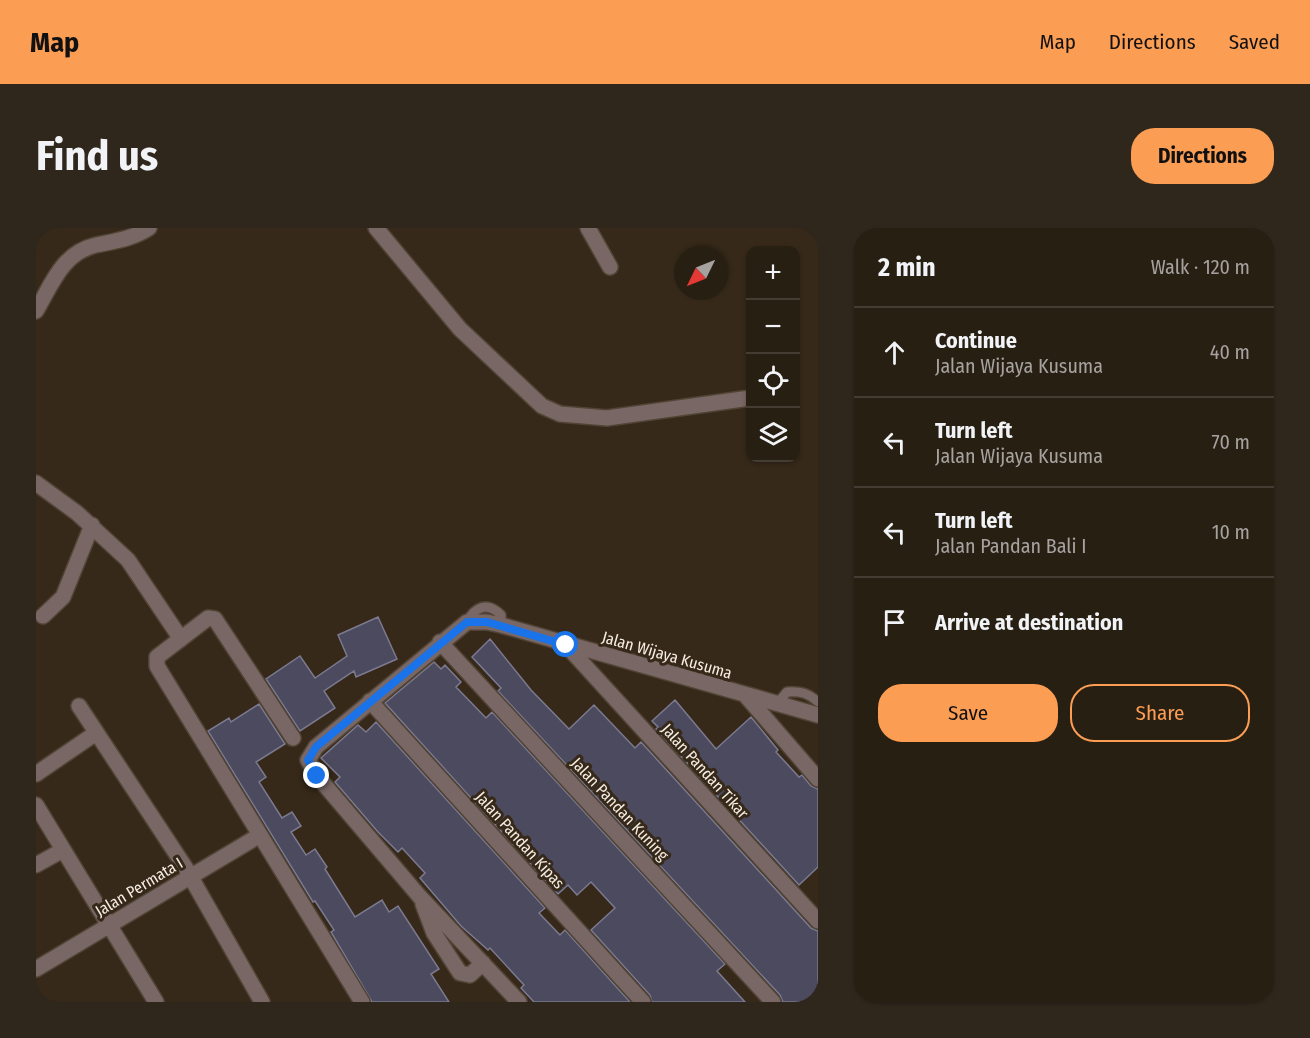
<!DOCTYPE html>
<meta charset="utf-8">
<style>
body{margin:0;font-family:"Fira Sans Condensed",sans-serif;background:#30271c;color:#f1f3f6}
.controls{position:absolute;right:18px;top:18px;display:grid;overflow:hidden;border-radius:12px;box-shadow:0 2px 4px #0004}
.controls button{width:54px;height:54px;display:grid;place-items:center;padding:0;border:0;border-bottom:2px solid #443d33;background:#281f13;color:#f1f3f6;font:30px sans-serif}
.compass{position:absolute;left:638px;top:18px;width:54px;height:54px;border-radius:50%;background:#281f13;box-shadow:0 2px 4px #0004;rotate:227deg}
.stop{position:absolute;width:18px;height:18px;margin:-14px;border:4px solid #1a73e8;border-radius:50%;background:#fff}
.stop.end{background:#1a73e8;border-color:#fff;box-shadow:0 2px 6px #0008}
.list{margin:0;padding:0;list-style:none}
h2{display:flex;justify-content:space-between;align-items:center;height:78px;margin:0;padding:0 24px;font-size:26px}
h2 small{font-size:20px;font-weight:400;color:#a5a2a0}
.list li{display:grid;grid-template-columns:39px 1fr auto;gap:18px;align-items:center;box-sizing:border-box;height:90px;padding:0 24px;border-top:2px solid #443d33}
.list b{display:block;font-size:22px;white-space:nowrap}
.list p{margin:0;font-size:20px;white-space:nowrap;color:#a5a2a0}
.list em{font-size:20px;font-style:normal;color:#a5a2a0}
.actions{display:flex;gap:12px;padding:18px 24px}
.actions a{flex:1;padding:14px 0;border:2px solid #fc9d54;border-radius:24px;text-align:center;font-size:21px;color:#fc9d54}
.actions .main{background:#fc9d54;color:#111}
.icon{flex:none;width:33px;height:33px;fill:none;stroke:currentColor;stroke-width:2;stroke-linecap:round;stroke-linejoin:round}
.map{position:relative;flex:none;width:782px;height:774px;overflow:hidden;border-radius:24px}
header{display:flex;align-items:center;gap:36px;box-sizing:border-box;height:84px;padding:0 30px;background:#fc9d54;color:#111}
header strong{font-size:28px}
nav{display:flex;gap:33px;margin-inline-start:auto;font-size:21px}
.intro{display:flex;align-items:center;justify-content:space-between;box-sizing:border-box;height:144px;padding:0 36px}
h1{margin:0;font-size:42px}
.button{padding:15px 27px;border-radius:24px;background:#fc9d54;color:#111;font-size:21px;font-weight:700}
main{display:flex;gap:36px;padding:0 36px}
aside{flex:1;background:#281f13;border-radius:24px;box-shadow:0 2px 4px #0004}
.map>svg:first-child{display:block}
</style>
<header>
<strong>Map</strong>
<nav><a>Map</a><a>Directions</a><a>Saved</a></nav>
</header>
<div class="intro"><h1>Find us</h1><a class="button">Directions</a></div>
<main>
<div class="map">
<svg width="782" height="774" viewBox="0 0 782 774">
<rect width="100%" height="100%" fill="#362919"/>
<path fill="#4b4a5e" stroke="#7b7a90" stroke-width="1.5" d="M342,389L361,431L320,449L318,443L288,463L299,480L264,503L230,451L264,428L279,450L311,428L302,407Z
M454,411L495,462L533,501L558,477L599,520L605,514L775,700L782,703V774H747L744,767L462,463L465,460L436,429Z
M398,434L405,441L409,437L425,454L420,459L450,490L456,484L689,736L681,743L709,774H616L614,767L555,702L579,680L555,654L541,667L532,657L522,666L349,475Z
M639,472L680,521L715,489L742,522L740,524L763,549L766,547L775,558L782,561V639L763,657L620,501L622,499L616,493Z
M223,476L249,516L220,534L230,549L223,554L246,590L256,584L265,598L255,604L270,627L279,621L291,639L289,641L319,689L346,672L353,684L362,678L403,741L395,746L413,774H336L295,704L298,702L279,673L277,674L172,503L193,490L195,494Z
M340,494L509,680L503,685L524,707L529,702L594,774H498L485,760L488,757L454,720L452,722L425,698L384,650L389,645L366,620L362,624L342,604L299,554L304,549L285,530L322,497L330,504Z"/>
<g fill="none" stroke-linecap="round" stroke-linejoin="round">
<defs>
<path id="lane" d="M431,394C439,379 451,373 465,387V397
M741,476L751,464C765,463 772,465 782,474"/>
<path id="street" d="M340,0L424,101L506,178L524,186L571,190L714,170
M552,0L574,39
M0,83C16,56 26,25 60,17C79,13 96,11 113,0
M0,255L41,285L92,332L145,411
M7,388L27,369L56,297
M404,414L737,774
M530,417L782,693
M711,469L782,551
M334,473L607,774
M43,478L149,639L226,774
M257,510L179,391L172,390L121,429V438L326,774
M0,546L60,505
M0,577L120,774
M0,637L27,622
M387,676L398,705L424,745L434,747L447,735
M0,741L224,607
M483,774L384,669L281,548L272,532L280,519L431,394H451L465,397L782,487"/>
</defs>
<use href="#lane" stroke="#514435" stroke-width="12"/>
<use href="#street" stroke="#514435" stroke-width="18"/>
<use href="#lane" stroke="#796765" stroke-width="9"/>
<use href="#street" stroke="#796765" stroke-width="15"/>
</g>
<g fill="none" stroke-linecap="round" stroke-linejoin="round">
<path stroke="#1a73e8" stroke-width="8" d="M281,548L272,532L280,519L431,394H451L530,417"/>
</g>
<g text-anchor="middle" dominant-baseline="central" stroke-width="6" stroke-linejoin="round" paint-order="stroke">
<g font-size="16" fill="#f6ede3" stroke="#362919">
<text transform="translate(631 427) rotate(16)">Jalan Wijaya Kusuma</text>
<text transform="translate(669 543) rotate(48)">Jalan Pandan Tikar</text>
<text transform="translate(584 581) rotate(47)">Jalan Pandan Kuning</text>
<text transform="translate(484 612) rotate(48)">Jalan Pandan Kipas</text>
<text transform="translate(103 659) rotate(-31)">Jalan Permata I</text>
</g>
</g>
</svg>
<div class="controls">
<button>+</button>
<button>−</button>
<button><svg class="icon" aria-label="locate" viewBox="0 0 24 24"><circle cx="12" cy="12" r="6"/><path d="M12 2v4M12 18v4M2 12h4M18 12h4"/></svg></button>
<button><svg class="icon" aria-label="layers" viewBox="0 0 24 24"><path d="M12 4l9 5-9 5-9-5zM3 14l9 5 9-5"/></svg></button>
</div>
<svg class="compass" viewBox="-18 -18 36 36"><path d="M0-13l5 13h-10z" fill="#e53935"/><path d="M0 13l5-13h-10z" fill="#a5a2a0"/></svg>
<div class="stop" style="left:530px;top:417px"></div>
<div class="stop end" style="left:281px;top:548px"></div>
</div>
<aside>
<h2>2 min<small>Walk · 120 m</small></h2>
<ul class="list">
<li><svg class="icon" aria-label="ahead" viewBox="0 0 24 24"><path d="M12 20V5M6 11l6-6 6 6"/></svg><div><b>Continue</b><p>Jalan Wijaya Kusuma</p></div><em>40 m</em></li>
<li><svg class="icon" aria-label="left" viewBox="0 0 24 24"><path d="M17 20v-9H6M10 6l-5 5 5 5"/></svg><div><b>Turn left</b><p>Jalan Wijaya Kusuma</p></div><em>70 m</em></li>
<li><svg class="icon" aria-label="left" viewBox="0 0 24 24"><path d="M17 20v-9H6M10 6l-5 5 5 5"/></svg><div><b>Turn left</b><p>Jalan Pandan Bali I</p></div><em>10 m</em></li>
<li><svg class="icon" aria-label="arrive" viewBox="0 0 24 24"><path d="M6 21V4h12l-3 4 3 4H6"/></svg><div><b>Arrive at destination</b></div></li>
</ul>
<div class="actions"><a class="main">Save</a><a>Share</a></div>
</aside>
</main>
